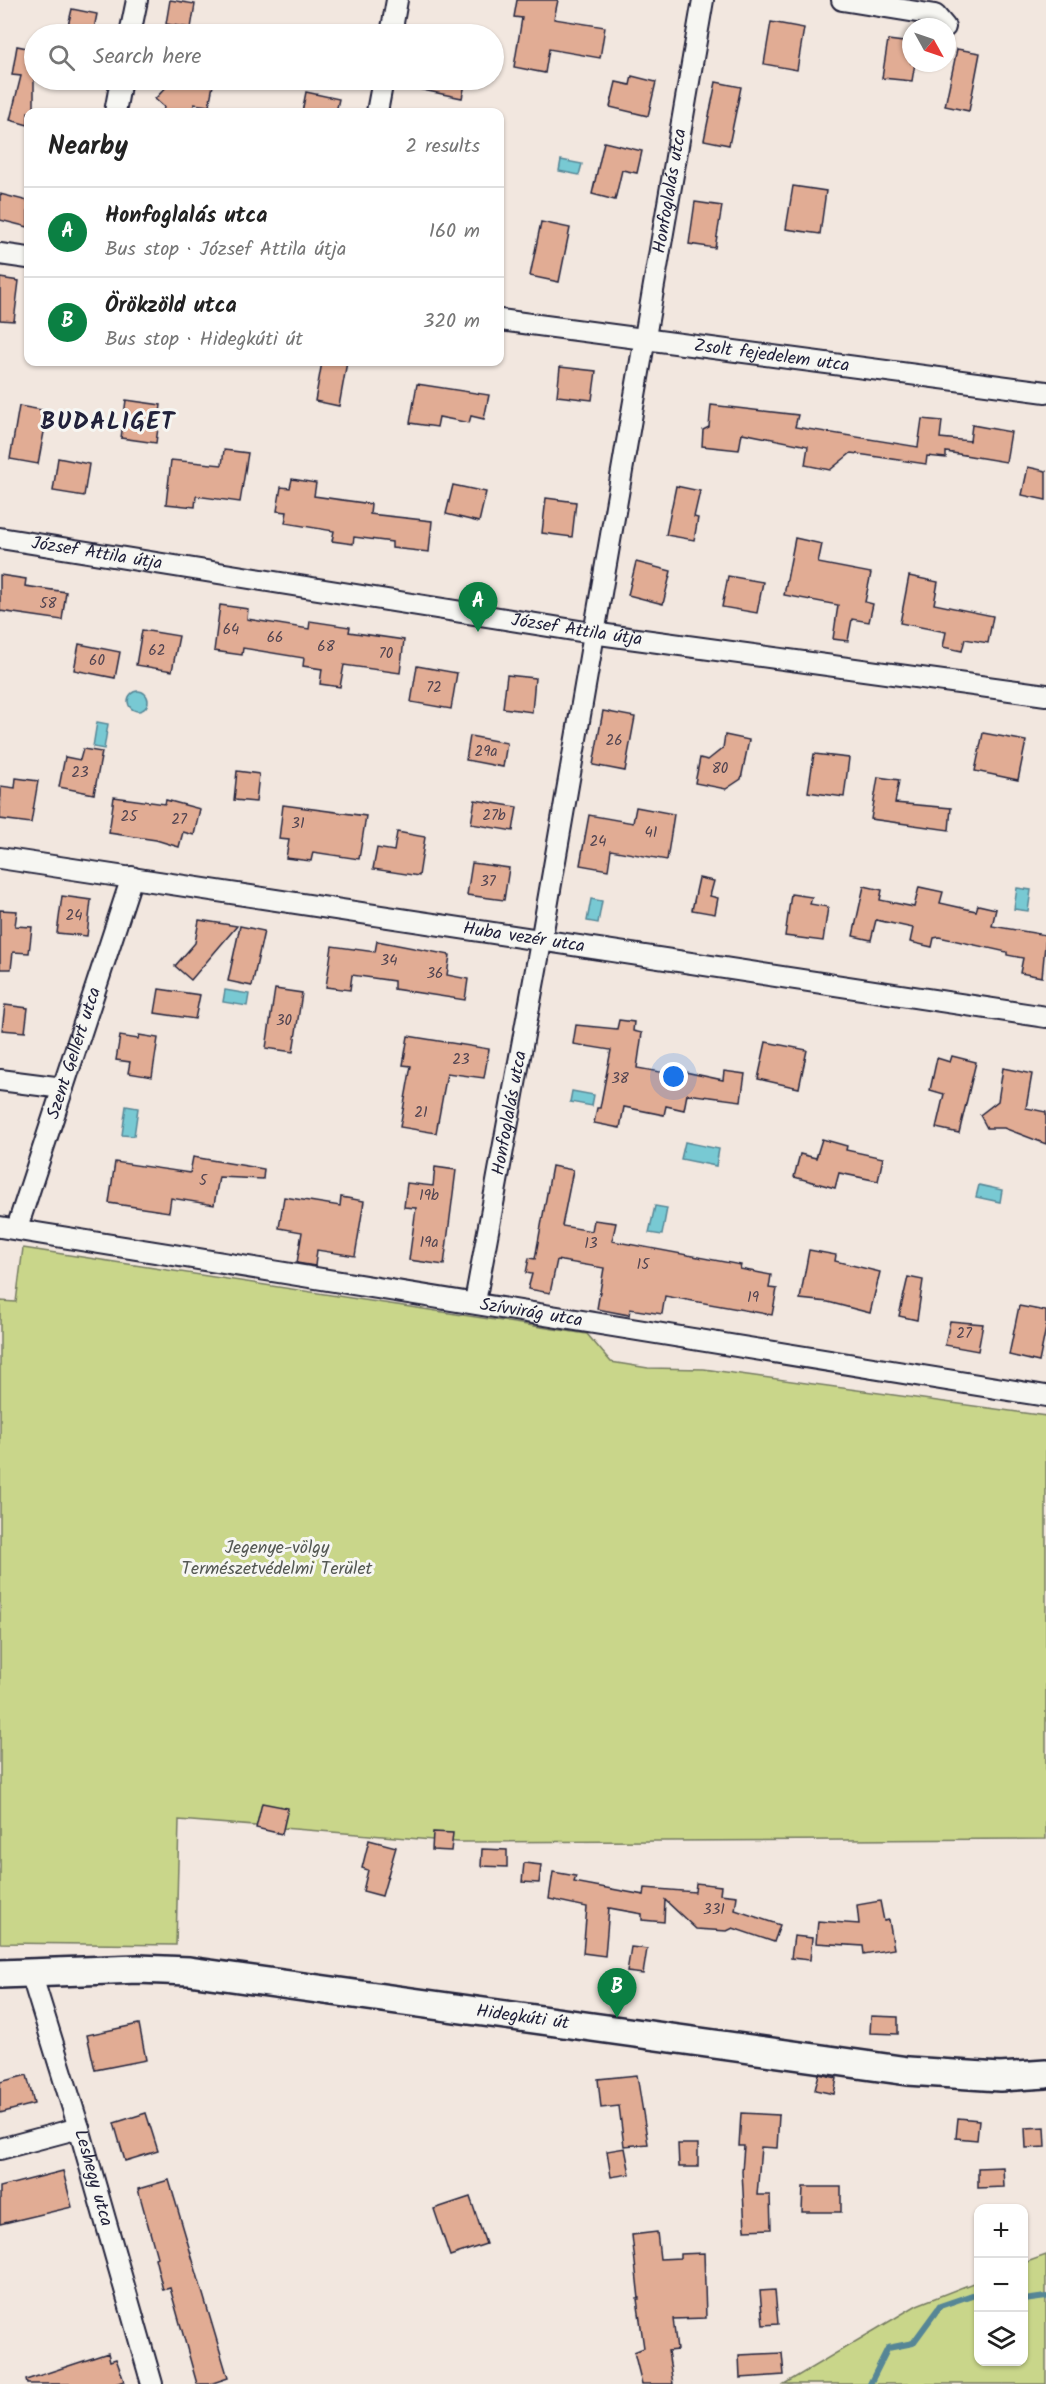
<!DOCTYPE html>
<meta charset="utf-8">
<style>
body{margin:0;font-family:Kalam,sans-serif;background:#f6f6f6;color:#222}
.controls{position:absolute;right:18px;bottom:18px;display:grid;overflow:hidden;border-radius:12px;box-shadow:0 2px 4px #0004}
.controls button{width:54px;height:54px;display:grid;place-items:center;padding:0;border:0;border-bottom:2px solid #e0e0e0;background:#fff;color:#222;font:30px sans-serif}
.compass{position:absolute;left:902px;top:18px;width:54px;height:54px;border-radius:50%;background:#fff;box-shadow:0 2px 4px #0004;rotate:130deg}
.you{position:absolute;left:674px;top:1077px;width:21px;height:21px;margin:-15px;border:4px solid #fff;border-radius:50%;background:#1a73e8;box-shadow:0 0 0 9px #1a73e833}
.badge{display:grid;place-items:center;width:39px;height:39px;border-radius:50%;background:#0b8043;color:#fff;font-size:20px;font-weight:700}
.pin{position:absolute;translate:-50% -50px;filter:drop-shadow(0 2px 3px #0008)}
.pin::after{content:'';position:absolute;top:32px;width:21px;height:18px;background:inherit;clip-path:polygon(0 0,100% 0,50% 100%)}
.list{margin:0;padding:0;list-style:none}
h2{display:flex;justify-content:space-between;align-items:center;height:78px;margin:0;padding:0 24px;font-size:26px}
h2 small{font-size:20px;font-weight:400;color:#767676}
.list li{display:grid;grid-template-columns:39px 1fr auto;gap:18px;align-items:center;box-sizing:border-box;height:90px;padding:0 24px;border-top:2px solid #e0e0e0}
.list b{display:block;font-size:22px;white-space:nowrap}
.list p{margin:0;font-size:20px;white-space:nowrap;color:#767676}
.list em{font-size:20px;font-style:normal;color:#767676}
.icon{flex:none;width:33px;height:33px;fill:none;stroke:currentColor;stroke-width:2;stroke-linecap:round;stroke-linejoin:round}
.map{position:relative;flex:none;width:1046px;height:2384px;overflow:hidden}
.search{position:absolute;background:#fff;box-shadow:0 2px 4px #0004;left:24px;top:24px;width:480px;height:66px;display:flex;align-items:center;gap:15px;box-sizing:border-box;padding:0 21px;border-radius:33px;color:#767676;font-size:22px}
.panel{position:absolute;background:#fff;box-shadow:0 2px 4px #0004;left:24px;top:108px;width:480px;height:258px;border-radius:12px}
.map>svg:first-child{display:block}
</style>
<div class="map">
<svg width="1046" height="2384" viewBox="0 0 1046 2384">
<rect width="100%" height="100%" fill="#f2e7df"/>
<filter id="ink" filterUnits="userSpaceOnUse"><feTurbulence type="fractalNoise" baseFrequency=".0167" numOctaves="2"/><feDisplacementMap in="SourceGraphic" scale="12" xChannelSelector="R" yChannelSelector="G"/><feConvolveMatrix kernelMatrix="1 2 1 2 8 2 1 2 1" color-interpolation-filters="sRGB"/></filter>
<g filter="url(#ink)">
<path fill="#c9d68a" stroke="#767c62" stroke-width="1.5" d="M23,1248L587,1334L611,1362L648,1368L704,1369L1046,1416V1839L458,1842L179,1820L176,1945L0,1943V1301L16,1302Z
M1046,2255V2384H784L917,2305L978,2281V2362H1024V2263Z"/>
<path fill="#78c9d3" stroke="#568696" stroke-width="1.5" d="M561,160L582,164L579,175L559,171Z
M128 701a10 10 0 1 1 20 0a10 10 0 1 1-20 0Z
M97,722L108,724L104,749L93,747Z
M1017,888L1031,890L1028,911L1014,909Z
M591,899L602,901L598,923L587,921Z
M225,990L249,994L247,1006L223,1002Z
M572,1091L594,1095L592,1106L570,1102Z
M126,1106L138,1108L134,1136L122,1135Z
M685,1142L719,1149L716,1166L681,1159Z
M979,1185L1002,1190L1000,1202L976,1197Z
M655,1206L667,1208L662,1235L649,1233Z"/>
<g fill="none" stroke-linecap="round" stroke-linejoin="round">
<path stroke="#568696" stroke-width="6" d="M1024,2300L1046,2297
M870,2384L888,2348L913,2343L940,2306L978,2293"/>
</g>
<path fill="#e1ac94" stroke="#22223b" stroke-width="1.5" d="M170,0L195,4L191,28L166,24Z
M517,0H558L554,19L605,27L600,58L549,49L545,73L514,67L522,18L514,17Z
M72,9L97,14L93,34H66Z
M771,22L804,28L797,70L764,64Z
M888,40L911,43V63H915L912,81L882,78Z
M28,44H34V112H28V125L10,120L21,76L12,75L17,46L27,48Z
M957,49L980,53L969,111L945,106Z
M632,76L656,82L648,116L610,107L616,82L630,85Z
M173,80H214L209,106L194,104L193,112H163L164,107L155,99Z
M409,80H466L462,98L408,87Z
M716,82L741,87L729,145L704,140Z
M306,92L339,99L336,112H302Z
M604,142L642,151L637,173L622,170L615,200L592,194Z
M793,186L826,191L820,234L786,229Z
M0,194L28,201V227L0,220Z
M695,202L722,206L715,248L689,244Z
M541,222L570,228L559,282L530,276Z
M0,278L19,281L14,321L0,320Z
M322,362H347L339,406L315,401Z
M560,367L596,371L592,400L557,396Z
M417,384L489,395L484,419L471,416L469,423L439,417L437,427L410,423Z
M126,400L161,405L156,443L121,438Z
M711,405L798,415L795,427L918,447L922,419L942,421L940,438L970,441L972,425L1011,432L1006,462L946,452V458L927,456L926,464L851,453L830,470L805,465L808,446L742,433L739,450L702,446L703,430L709,427Z
M19,406L48,411L38,464L10,459Z
M224,450L248,453L240,502L196,496L195,507L166,504L171,460L222,465Z
M58,458L89,464L84,496L53,491Z
M1028,467L1046,471V500L1022,495Z
M292,479L316,483L314,496L371,504L370,514L432,521L429,552L392,548V542L354,537L353,544L332,541L334,531L285,523L287,512L277,511L281,487L290,488Z
M453,485L486,492L479,522L446,514Z
M676,486L700,491L694,517L698,518L694,540L666,535Z
M546,498L576,502L572,537L542,533Z
M795,538L822,544L818,563L871,573L865,602L873,604L869,622L852,619L848,641L833,639L838,605L784,595Z
M636,562L671,571L663,604L628,595Z
M0,575L26,579L25,586L66,592L62,620L0,611Z
M728,576L763,582L757,613L722,607Z
M909,576L938,582L934,604L993,616L988,643L965,639L962,651L943,647L946,632L900,623Z
M220,605L248,609L247,619L309,629L310,621L350,627L349,632L404,640L400,673L344,665L340,687L320,684L322,669L303,666L304,658L243,648L242,655L214,651Z
M142,630L179,636L172,671L136,665Z
M79,644L120,652L115,678L74,670Z
M417,666L457,673L451,709L411,702Z
M507,675L535,678L532,712L503,708Z
M603,711L635,717L625,771L593,765Z
M983,733L1026,741L1018,780L975,771Z
M725,735L749,740L741,779L726,789L695,783L700,758L708,760L723,748Z
M470,736L507,743L503,767L466,760Z
M83,749L102,752L94,794L59,787L65,757L80,760Z
M814,754L849,758L844,797L808,792Z
M237,771L259,774L256,802L234,800Z
M878,777L899,780L895,803L951,808L949,830L871,819Z
M16,778L38,781L31,823L0,819L1,786L15,788Z
M114,797L165,804L166,800L200,809L194,835L183,832L179,847L156,840L109,833Z
M475,800L517,807L513,831L471,824Z
M283,805L366,816L359,859L313,852L311,861L286,858L289,840L279,839Z
M636,807L674,814L667,860L611,850L608,870L580,865L589,815L633,823Z
M397,832L425,837L419,876L373,869L377,848L394,851Z
M472,863L509,868L504,900L467,895Z
M699,878L714,881L710,896L718,898L715,914L692,910Z
M864,886L882,890L880,900L914,907L919,887L943,892L940,903L976,911L978,905L996,909L992,926L1046,935L1042,977L1020,973L1023,958L1007,955V952L939,937L934,938L932,947L910,942L913,928L876,920L871,940L853,936Z
M791,894L812,897L810,904L828,907L823,941L785,936Z
M62,896L91,900L87,936L57,933Z
M0,910L17,911L15,926L32,927L29,953L13,952L11,969H0Z
M199,920L237,926L191,980L175,966L195,943Z
M240,926L264,931L252,986L228,981Z
M377,941L450,955L447,975L468,979L465,1000L394,989V981L352,975L350,990L326,987L332,946L375,952Z
M159,989L200,995L195,1019L155,1013Z
M275,989L302,993L293,1052L266,1048Z
M5,1005L28,1008L25,1032L2,1030Z
M619,1020L634,1022L633,1031L642,1033L637,1068L665,1073L666,1068L723,1080L724,1071L745,1074L741,1101L687,1094L684,1110L666,1106L664,1115L624,1107L620,1128L594,1123L597,1108H600L611,1050L573,1044L576,1025L617,1029Z
M139,1035L158,1038L152,1077L128,1073L130,1062L116,1060L120,1036L138,1039Z
M408,1036L489,1049L484,1078L447,1073L436,1133L400,1127L411,1066L403,1065Z
M766,1042L807,1050L799,1088L758,1079Z
M952,1056L976,1062L959,1133L936,1128L944,1094L930,1090L937,1058L950,1062Z
M1003,1068L1032,1074L1026,1108L1046,1112V1144L1004,1128H987L980,1115L998,1101Z
M822,1139L847,1146L846,1150L883,1158L878,1181L839,1173L835,1188L794,1177L800,1154L816,1158Z
M193,1157L264,1169L263,1179L219,1177L214,1205L171,1198L169,1212L109,1203L115,1162L190,1173Z
M552,1166L573,1170L562,1226L592,1231L594,1220L616,1223L612,1241L741,1265L740,1269L771,1275L769,1288L777,1289L772,1315L665,1296L662,1314L630,1309L629,1315L597,1309L604,1268L557,1260L550,1293L528,1289L532,1274L526,1273L529,1258L535,1259Z
M435,1167L456,1170L444,1265L409,1260L416,1208L404,1207L407,1183L433,1186Z
M284,1197L340,1206L341,1197L364,1201L355,1256L317,1250L315,1266L297,1263L302,1232L279,1228Z
M809,1250L836,1255L835,1261L880,1272L870,1313L828,1302L800,1299Z
M908,1277L923,1280L917,1320L899,1316Z
M1019,1306L1046,1311V1328L1039,1362L1009,1355Z
M950,1321L983,1324L978,1351L945,1345Z
M262,1803L288,1808L282,1834L256,1828Z
M433,1832L453,1833L451,1851L432,1850Z
M369,1840L396,1847L382,1896L363,1891L368,1870L362,1868Z
M482,1849L507,1850V1867L481,1866Z
M524,1863L541,1865L539,1883L522,1882Z
M553,1872L576,1876L574,1882L644,1895L645,1888L695,1892L696,1883L721,1886L720,1894L737,1896L735,1910L780,1925L774,1942L733,1928L727,1931L696,1929L665,1900L664,1922L642,1920V1914L609,1908L605,1956L583,1953L587,1907L549,1899Z
M880,1901L884,1921L889,1920L894,1949L864,1954L863,1946L816,1943L818,1921L859,1924L857,1905Z
M794,1936L812,1938L810,1960L791,1958Z
M631,1947L647,1949L643,1974L627,1972Z
M871,2016L898,2017V2034L870,2033Z
M139,2024L146,2060L95,2070L87,2035Z
M819,2074L837,2078L834,2094L815,2090Z
M27,2075L34,2104L0,2113V2082Z
M637,2075L648,2144L624,2146L619,2106L601,2108L598,2079Z
M146,2113L158,2151L125,2161L114,2123Z
M741,2113L779,2115L777,2148L761,2147L757,2195H770L771,2229L745,2230L742,2171L744,2146H739Z
M958,2118L979,2120L977,2140L956,2138Z
M1045,2127L1046,2147L1026,2148L1025,2128Z
M678,2144H698V2167H679Z
M625,2148L630,2174L611,2177L607,2151Z
M1003,2167L1004,2187L978,2188V2168Z
M63,2171L72,2207L0,2224V2187Z
M169,2180L228,2378L210,2384H197L170,2288L163,2290L155,2258L157,2257L138,2189Z
M803,2187H841V2212H802Z
M470,2197L486,2244L450,2256L434,2209Z
M657,2232L660,2259L680,2258V2254L704,2253L706,2318L673,2319L677,2350L668,2351L673,2384H642L634,2352L644,2348L637,2299H639L632,2235Z
M775,2290L778,2324L763,2325L760,2291Z
M108,2353L110,2361L116,2359L124,2381L115,2384H27L26,2380Z
M782,2353L784,2375L740,2378L739,2355Z"/>
<g fill="none" stroke-linecap="round" stroke-linejoin="round">
<defs>
<g id="street">
<path d="M842,0L935,15L945,27"/>
<path d="M130,34L137,0"/>
<path d="M391,34L397,0"/>
<path d="M115,112L121,80"/>
<path d="M377,112L383,80"/>
<path d="M0,254L28,258"/>
<path id="s1" d="M500,320L1046,392"/>
<path id="s2" d="M0,538L592,633L1046,695"/>
<path id="s3" d="M0,858L1046,1017"/>
<path d="M0,1080L63,1088"/>
<path id="s4" d="M0,1227L1046,1396"/>
<path id="s5" d="M17,1228L132,877"/>
<path id="s6" d="M475,1302L541,942L703,0"/>
<path id="s7" d="M31,1973L79,2128L152,2384"/>
<path d="M0,2149L79,2128"/>
</g>
<g id="secondary">
<path id="s8" d="M0,1974L138,1969L189,1971L908,2071L1000,2077L1046,2074"/>
</g>
</defs>
<use href="#street" stroke="#22223b" stroke-width="24"/>
<use href="#secondary" stroke="#22223b" stroke-width="32"/>
<use href="#street" stroke="#f6f6f2" stroke-width="20"/>
<use href="#secondary" stroke="#f6f6f2" stroke-width="27"/>
</g>
</g>
<g text-anchor="middle" dominant-baseline="central" stroke-width="6" stroke-linejoin="round" paint-order="stroke">
<g font-size="15" fill="#524451">
<text x="48" y="604">58</text>
<text x="231" y="630">64</text>
<text x="275" y="638">66</text>
<text x="326" y="647">68</text>
<text x="157" y="651">62</text>
<text x="386" y="654">70</text>
<text x="97" y="661">60</text>
<text x="434" y="688">72</text>
<text x="614" y="741">26</text>
<text x="486" y="752">29a</text>
<text x="720" y="769">80</text>
<text x="80" y="773">23</text>
<text x="494" y="816">27b</text>
<text x="129" y="817">25</text>
<text x="179" y="820">27</text>
<text x="298" y="824">31</text>
<text x="651" y="833">41</text>
<text x="598" y="842">24</text>
<text x="488" y="882">37</text>
<text x="74" y="916">24</text>
<text x="389" y="961">34</text>
<text x="435" y="974">36</text>
<text x="284" y="1021">30</text>
<text x="461" y="1060">23</text>
<text x="620" y="1079">38</text>
<text x="421" y="1113">21</text>
<text x="203" y="1181">5</text>
<text x="429" y="1196">19b</text>
<text x="429" y="1243">19a</text>
<text x="591" y="1244">13</text>
<text x="643" y="1265">15</text>
<text x="753" y="1298">19</text>
<text x="964" y="1334">27</text>
<text x="714" y="1910">331</text>
</g>
<g font-size="18" fill="#22223b" stroke="#f6f6f2">
<text stroke="none"><textPath href="#s6" startOffset="1128">Honfoglalás utca</textPath></text>
<text stroke="none"><textPath href="#s1" startOffset="274">Zsolt fejedelem utca</textPath></text>
<text stroke="none"><textPath href="#s2" startOffset="98">József Attila útja</textPath></text>
<text stroke="none"><textPath href="#s2" startOffset="584">József Attila útja</textPath></text>
<text stroke="none"><textPath href="#s3" startOffset="530">Huba vezér utca</textPath></text>
<text stroke="none"><textPath href="#s5" startOffset="184">Szent Gellért utca</textPath></text>
<text stroke="none"><textPath href="#s6" startOffset="192">Honfoglalás utca</textPath></text>
<text stroke="none"><textPath href="#s4" startOffset="538">Szívvirág utca</textPath></text>
<text stroke="none"><textPath href="#s8" startOffset="526">Hidegkúti út</textPath></text>
<text stroke="none"><textPath href="#s7" startOffset="214">Leshegy utca</textPath></text>
</g>
<g font-size="18" fill="#545853" stroke="#f6f6f2">
<text x="277" y="1548">Jegenye-völgy<tspan x="277" dy="21">Természetvédelmi Terület</tspan></text>
</g>
<g font-size="24" font-weight="bold" letter-spacing="1.5" fill="#22223b" stroke="#f6f6f2">
<text x="108" y="422">BUDALIGET</text>
</g>
</g>
</svg>
<div class="controls">
<button>+</button>
<button>−</button>
<button><svg class="icon" aria-label="layers" viewBox="0 0 24 24"><path d="M12 4l9 5-9 5-9-5zM3 14l9 5 9-5"/></svg></button>
</div>
<svg class="compass" viewBox="-18 -18 36 36"><path d="M0-13l5 13h-10z" fill="#e53935"/><path d="M0 13l5-13h-10z" fill="#767676"/></svg>
<div class="you"></div>
<div class="pin badge" style="left:478px;top:632px">A</div>
<div class="pin badge" style="left:617px;top:2018px">B</div>
<div class="search"><svg class="icon" aria-label="search" viewBox="0 0 24 24"><circle cx="10" cy="10" r="6"/><path d="M15 15l6 6"/></svg>Search here</div>
<section class="panel">
<h2>Nearby<small>2 results</small></h2>
<ul class="list">
<li><span class="badge">A</span><div><b>Honfoglalás utca</b><p>Bus stop · József Attila útja</p></div><em>160 m</em></li>
<li><span class="badge">B</span><div><b>Örökzöld utca</b><p>Bus stop · Hidegkúti út</p></div><em>320 m</em></li>
</ul>
</section>
</div>
